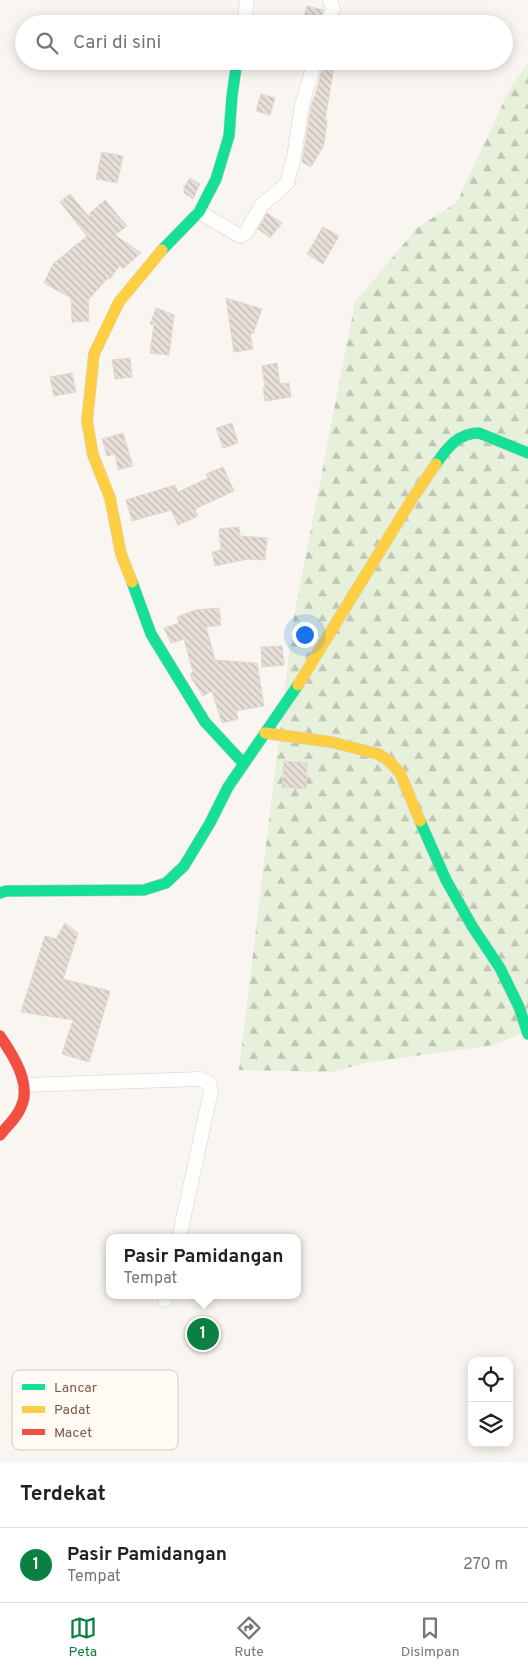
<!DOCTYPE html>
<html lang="id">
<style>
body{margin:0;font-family:Overpass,sans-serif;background:#f2f2f2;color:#222}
.controls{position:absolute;right:15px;bottom:15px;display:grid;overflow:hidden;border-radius:10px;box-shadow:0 2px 12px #0003}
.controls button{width:45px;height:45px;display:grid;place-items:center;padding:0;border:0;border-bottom:1px solid #e0e0e0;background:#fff;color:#222;font:25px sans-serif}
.you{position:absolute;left:304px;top:634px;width:18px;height:18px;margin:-12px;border:4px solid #fff;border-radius:50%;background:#1a73e8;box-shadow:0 0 0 8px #1a73e833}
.badge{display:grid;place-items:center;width:32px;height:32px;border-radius:50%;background:#0b8043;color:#fff;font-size:16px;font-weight:700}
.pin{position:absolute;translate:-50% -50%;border:2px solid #fff;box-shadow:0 1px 5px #0006}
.popup{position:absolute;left:106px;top:1234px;width:195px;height:65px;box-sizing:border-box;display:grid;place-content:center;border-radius:10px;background:#fff;filter:drop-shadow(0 1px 4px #0005);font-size:16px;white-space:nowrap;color:#767676}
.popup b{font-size:19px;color:#222}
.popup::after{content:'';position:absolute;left:50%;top:100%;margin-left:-10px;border:10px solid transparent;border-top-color:#fff}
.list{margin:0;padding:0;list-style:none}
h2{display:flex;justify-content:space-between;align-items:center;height:65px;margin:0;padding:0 20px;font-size:21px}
h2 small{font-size:16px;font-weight:400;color:#767676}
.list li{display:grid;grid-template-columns:32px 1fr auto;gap:15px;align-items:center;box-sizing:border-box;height:75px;padding:0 20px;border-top:1px solid #e0e0e0}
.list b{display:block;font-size:19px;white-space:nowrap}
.list p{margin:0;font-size:16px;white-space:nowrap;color:#767676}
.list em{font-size:16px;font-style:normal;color:#767676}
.icon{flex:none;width:28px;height:28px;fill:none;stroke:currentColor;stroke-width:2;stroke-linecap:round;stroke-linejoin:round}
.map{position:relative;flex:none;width:528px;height:1462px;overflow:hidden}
.search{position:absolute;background:#fff;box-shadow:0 2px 12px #0003;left:15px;right:15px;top:15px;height:55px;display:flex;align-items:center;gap:12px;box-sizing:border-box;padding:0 18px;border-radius:28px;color:#767676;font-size:19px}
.sheet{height:140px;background:#fff}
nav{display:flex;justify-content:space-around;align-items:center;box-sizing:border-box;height:70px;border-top:1px solid #e0e0e0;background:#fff;font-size:14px;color:#767676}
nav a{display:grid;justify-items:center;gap:2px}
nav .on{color:#0b8043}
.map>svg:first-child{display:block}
</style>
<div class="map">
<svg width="528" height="1462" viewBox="0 0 528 1462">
<defs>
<pattern id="forest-firs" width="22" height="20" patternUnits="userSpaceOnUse" patternTransform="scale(1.25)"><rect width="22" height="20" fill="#e7f0db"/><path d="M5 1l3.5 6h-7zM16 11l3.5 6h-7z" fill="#c0c6b4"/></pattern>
<pattern id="building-back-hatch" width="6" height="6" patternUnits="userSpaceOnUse" patternTransform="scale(1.25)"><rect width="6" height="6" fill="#e6ded7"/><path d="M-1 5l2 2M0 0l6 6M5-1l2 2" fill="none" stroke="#bfb7b1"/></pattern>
</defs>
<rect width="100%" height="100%" fill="#f9f5f0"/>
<path fill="url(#forest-firs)" d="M528,64V1031L494,1045L365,1063L332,1072L239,1070L293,622L355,302L417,228L457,202L512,84Z"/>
<path fill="url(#building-back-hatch)" stroke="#e2d8d2" d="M307,6L323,10L318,24H302Z
M324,61H335L325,120H327L324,145L311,167L302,162L311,107L314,97H315Z
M261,94L275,98L270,115L256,111Z
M102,152L123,156L117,183L96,179Z
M190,178L200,184L193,199L184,193V187Z
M70,194L89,217L90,213L105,200L127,226L115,235L141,253L123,269L120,265L110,279L108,278L88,300L89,321L72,322L71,298L44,283L53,264L87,236L60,202Z
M267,213L282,223L270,238L258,229Z
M323,227L339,236L323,264L307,254Z
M226,298L262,309L253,334L250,333L253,349L234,352Z
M156,308L174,315L169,355L150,353L154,325L150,324Z
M130,358L132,377L115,379L112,360Z
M277,363L280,384L289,383L291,397L265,401L263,387H265L262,366Z
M72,373L76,392L54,396L50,377Z
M232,423L238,443L223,448L216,428Z
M123,433L133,466L118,470L115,454L107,456L102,439Z
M223,467L234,491L195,509L198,516L178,525L171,510L132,521L126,500L175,485L178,492L208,478L206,474Z
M239,527L240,536L267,538L265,560L248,559L215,566L212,552L221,550L219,529Z
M219,608L221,625L206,627L215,660L257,663L264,706L236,711L238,719L222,723L212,691L203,696L192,679L190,674L193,672L184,639L171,643L164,628L179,623L177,617L196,610Z
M282,646L284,665L262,667L261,647Z
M284,761L307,763L306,789L282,787Z
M65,923L78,933L63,979L110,991L89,1062L62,1054L73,1020L21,1012L45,936L56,939Z"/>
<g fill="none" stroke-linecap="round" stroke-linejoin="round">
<defs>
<path id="street" d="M244,24L247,0
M327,24L333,9L330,0
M199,212L240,236L246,233L261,206L287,183L294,157L302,105L315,61
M24,1085L200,1079L209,1083L211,1091L179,1238
M165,1300L166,1295"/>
<path id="fast" d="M162,250L199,212L216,179L229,136L232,96L237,61
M436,464C447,448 458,433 479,433L528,453
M132,582L151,634L205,722L244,764
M420,821L446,880L472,926L500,968L519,1007L528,1034
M0,893L6,891L144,890L166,883L184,866L210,823L228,787L298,685"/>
<path id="slow" d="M132,582L121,554L110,498L93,455L87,421L94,354L119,302L162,250
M298,685L414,496L436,464
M265,733L331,742L378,754L388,760L400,773L420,821"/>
<path id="jam" d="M0,1036C13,1055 32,1084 21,1107C17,1118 7,1126 0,1135"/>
</defs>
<use href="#street" stroke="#d7d1cb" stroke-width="15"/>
<use href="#fast" stroke="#d9d2cb" stroke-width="12"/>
<use href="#slow" stroke="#d9d2cb" stroke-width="12"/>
<use href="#jam" stroke="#d9d2cb" stroke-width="12"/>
<use href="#street" stroke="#fefefd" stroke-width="14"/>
<use href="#fast" stroke="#16e098" stroke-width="11"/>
<use href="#slow" stroke="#ffcf43" stroke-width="11"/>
<use href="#jam" stroke="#f24e42" stroke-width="11"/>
</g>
<rect x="12" y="1370" width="166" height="80" rx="8" fill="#fffaf3" stroke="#d7cbc1" stroke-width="1"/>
<rect x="22" y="1384" width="23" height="6" fill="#16e098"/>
<rect x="22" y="1406" width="23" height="7" fill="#ffcf43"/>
<rect x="22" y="1429" width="23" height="6" fill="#f24e42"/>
<g font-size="14" fill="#7a5c4d">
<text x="54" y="1392">Lancar</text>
<text x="54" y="1414">Padat</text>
<text x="54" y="1437">Macet</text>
</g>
</svg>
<div class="controls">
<button><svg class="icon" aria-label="locate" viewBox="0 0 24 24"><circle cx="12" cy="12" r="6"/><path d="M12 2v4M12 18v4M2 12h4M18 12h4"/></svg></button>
<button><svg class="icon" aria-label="layers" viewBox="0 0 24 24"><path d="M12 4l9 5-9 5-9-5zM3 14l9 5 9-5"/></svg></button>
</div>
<div class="you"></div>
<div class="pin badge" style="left:203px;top:1334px">1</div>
<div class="popup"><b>Pasir Pamidangan</b>Tempat</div>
<div class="search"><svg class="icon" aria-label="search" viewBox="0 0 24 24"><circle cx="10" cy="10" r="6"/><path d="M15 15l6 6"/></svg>Cari di sini</div>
</div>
<section class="sheet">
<h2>Terdekat<small></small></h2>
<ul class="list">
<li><span class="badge">1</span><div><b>Pasir Pamidangan</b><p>Tempat</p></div><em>270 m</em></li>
</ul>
</section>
<nav>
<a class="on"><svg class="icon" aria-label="map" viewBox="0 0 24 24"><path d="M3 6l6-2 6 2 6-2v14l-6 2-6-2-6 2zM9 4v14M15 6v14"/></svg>Peta</a>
<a><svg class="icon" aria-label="directions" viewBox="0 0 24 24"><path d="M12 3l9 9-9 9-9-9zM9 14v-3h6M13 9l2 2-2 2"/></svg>Rute</a>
<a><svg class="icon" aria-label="saved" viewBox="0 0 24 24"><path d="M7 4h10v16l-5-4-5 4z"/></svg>Disimpan</a>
</nav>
